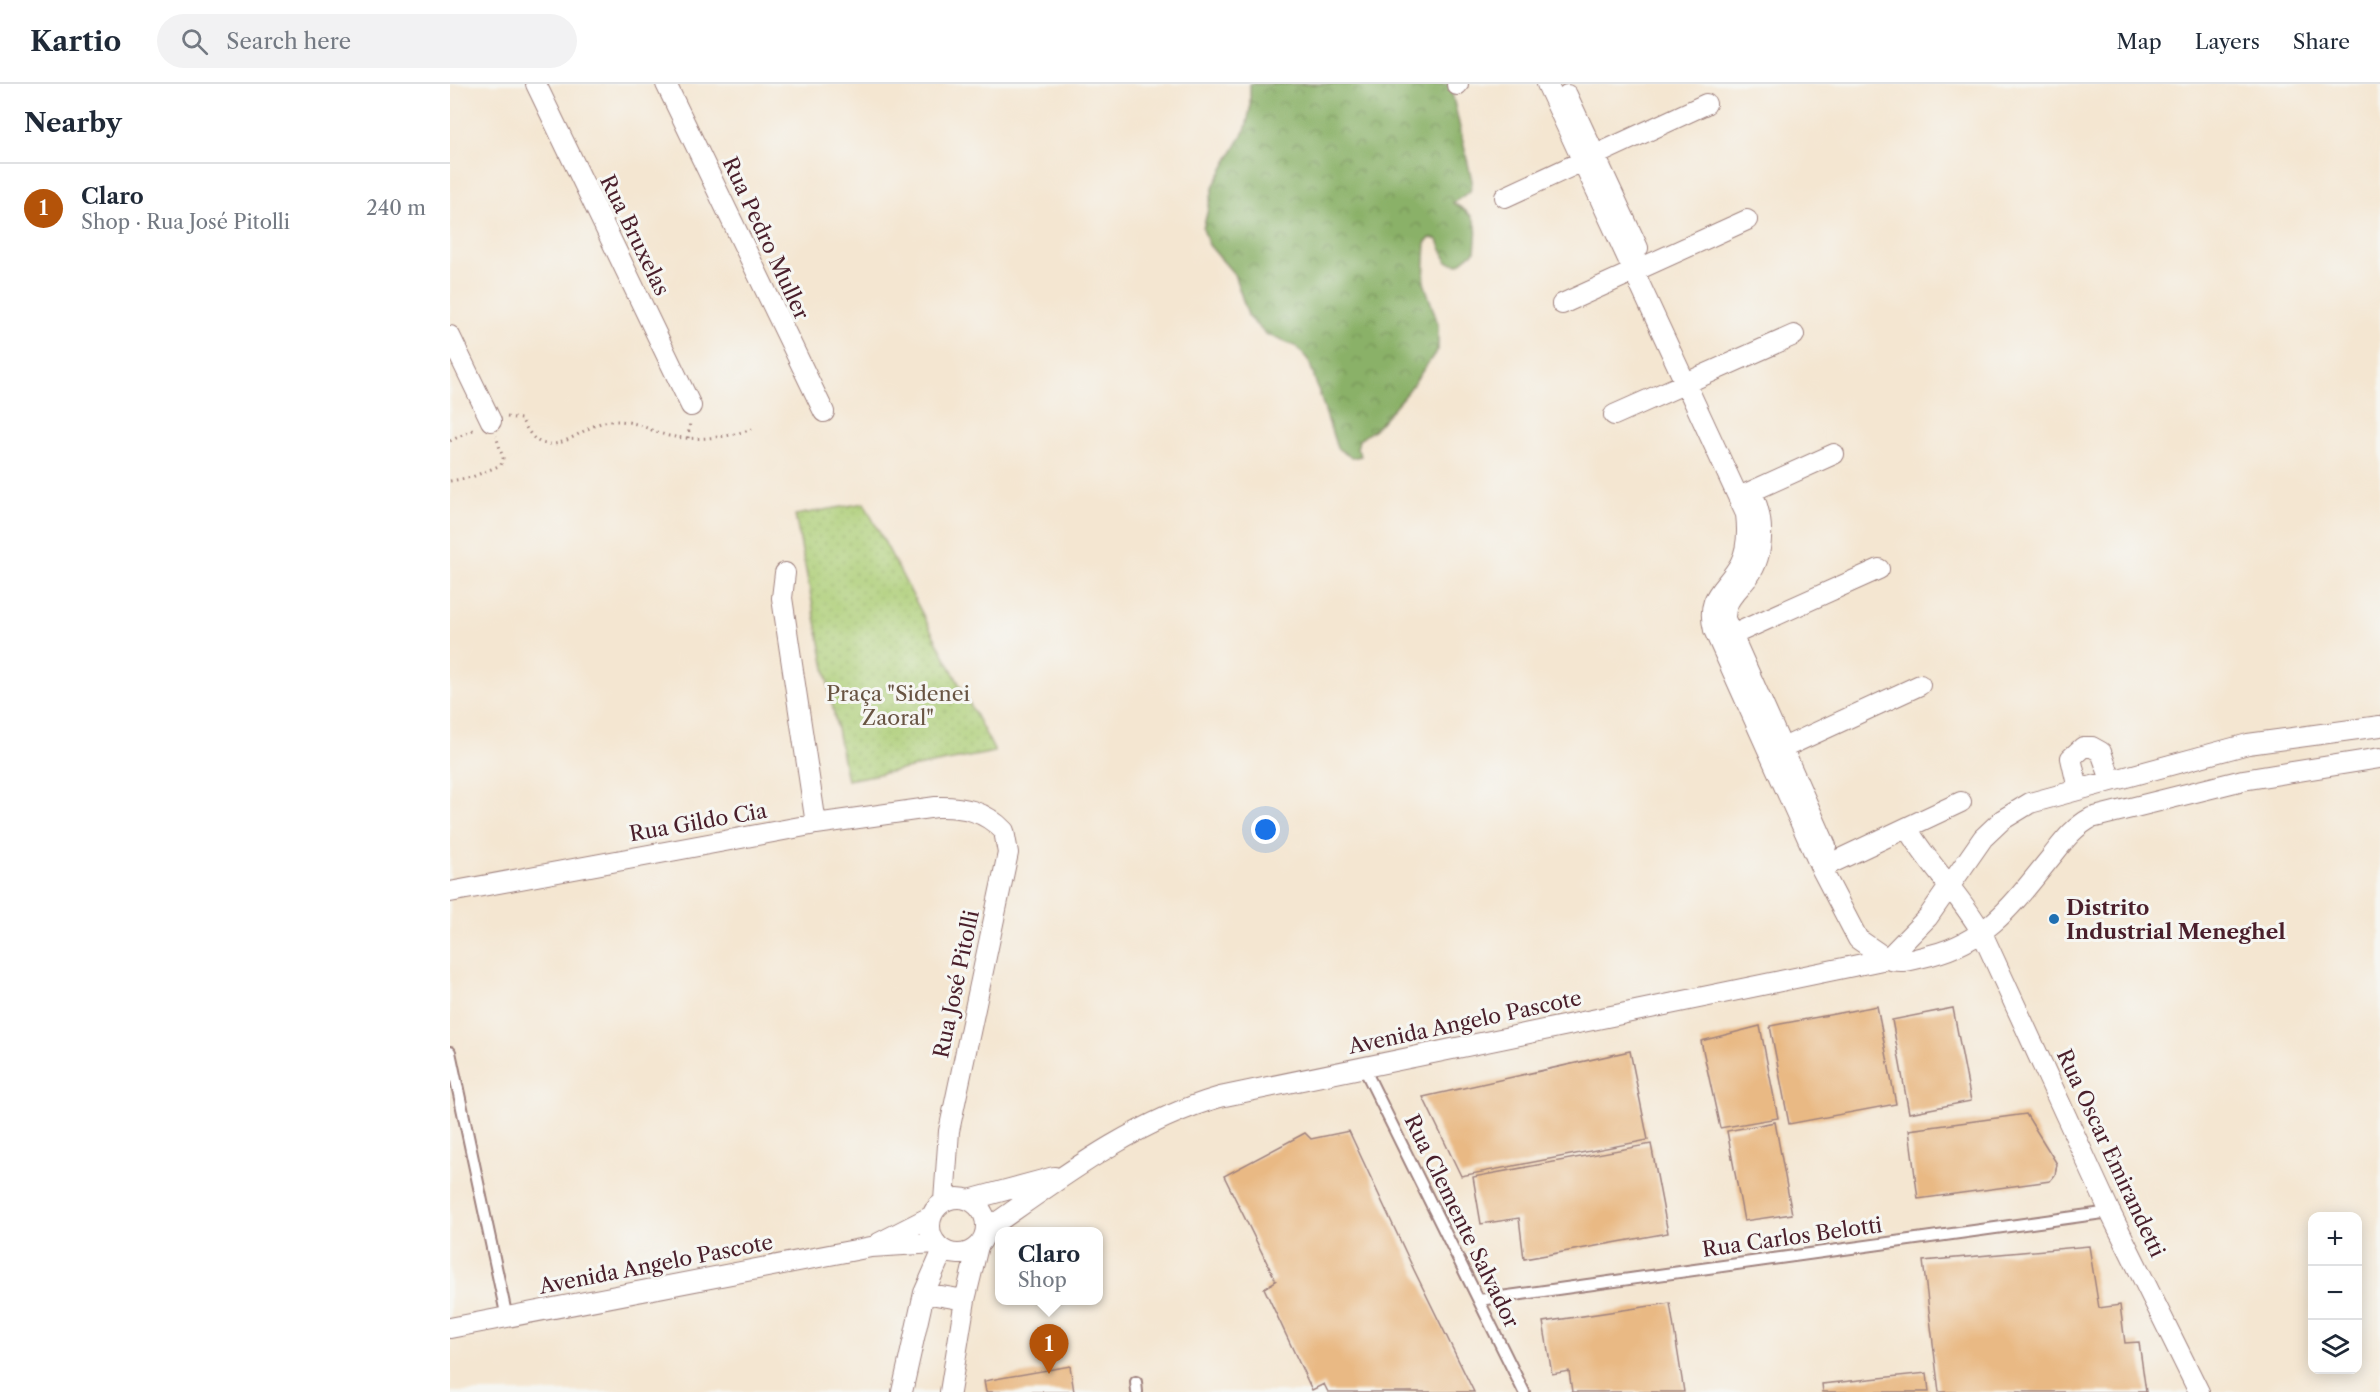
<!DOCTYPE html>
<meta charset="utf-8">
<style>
body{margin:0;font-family:"Libre Caslon Text",serif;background:#f2f2f3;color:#1f2937}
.controls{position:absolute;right:18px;bottom:18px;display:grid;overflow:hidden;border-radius:12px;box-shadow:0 3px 15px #0003}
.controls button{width:54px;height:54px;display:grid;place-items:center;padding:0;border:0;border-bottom:2px solid #e0e1e3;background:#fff;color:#1f2937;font:30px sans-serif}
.you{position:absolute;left:816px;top:746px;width:21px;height:21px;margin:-15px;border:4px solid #fff;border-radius:50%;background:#1a73e8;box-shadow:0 0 0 9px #1a73e833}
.badge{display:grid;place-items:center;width:39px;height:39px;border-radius:50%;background:#b45309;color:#fff;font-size:20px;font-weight:700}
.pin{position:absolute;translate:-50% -50px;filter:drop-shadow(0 2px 3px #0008)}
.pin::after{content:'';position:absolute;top:32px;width:21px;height:18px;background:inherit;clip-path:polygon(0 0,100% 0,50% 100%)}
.popup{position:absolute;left:545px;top:1143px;width:108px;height:78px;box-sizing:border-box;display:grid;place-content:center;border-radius:12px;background:#fff;filter:drop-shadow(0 2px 4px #0005);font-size:20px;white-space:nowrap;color:#747a83}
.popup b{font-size:22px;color:#1f2937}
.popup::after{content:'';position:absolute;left:50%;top:100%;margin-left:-12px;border:12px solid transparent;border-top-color:#fff}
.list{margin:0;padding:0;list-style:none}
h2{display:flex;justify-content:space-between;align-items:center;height:78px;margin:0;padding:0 24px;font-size:26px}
h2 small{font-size:20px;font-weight:400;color:#747a83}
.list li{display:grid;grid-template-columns:39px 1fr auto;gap:18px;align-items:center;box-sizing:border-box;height:90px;padding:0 24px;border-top:2px solid #e0e1e3}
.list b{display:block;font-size:22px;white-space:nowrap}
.list p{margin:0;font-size:20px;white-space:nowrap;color:#747a83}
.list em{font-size:20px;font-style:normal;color:#747a83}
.icon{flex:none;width:33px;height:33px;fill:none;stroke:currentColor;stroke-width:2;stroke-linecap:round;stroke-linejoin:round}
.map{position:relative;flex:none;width:1930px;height:1308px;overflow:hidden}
header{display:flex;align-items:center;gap:36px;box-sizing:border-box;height:84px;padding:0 30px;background:#fff;border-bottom:2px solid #e0e1e3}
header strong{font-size:28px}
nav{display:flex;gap:33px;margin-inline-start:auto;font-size:21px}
.search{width:420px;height:54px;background:#f2f2f3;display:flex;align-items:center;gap:15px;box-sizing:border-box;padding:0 21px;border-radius:33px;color:#747a83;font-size:22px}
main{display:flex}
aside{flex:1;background:#fff}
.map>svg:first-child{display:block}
</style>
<header>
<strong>Kartio</strong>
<div class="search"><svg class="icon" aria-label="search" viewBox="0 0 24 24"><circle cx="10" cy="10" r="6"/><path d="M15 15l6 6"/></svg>Search here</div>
<nav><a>Map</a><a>Layers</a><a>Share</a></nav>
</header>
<main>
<aside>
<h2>Nearby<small></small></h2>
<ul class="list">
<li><span class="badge">1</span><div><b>Claro</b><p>Shop · Rua José Pitolli</p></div><em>240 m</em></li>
</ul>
</aside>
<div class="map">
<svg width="1930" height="1308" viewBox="0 0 1930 1308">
<defs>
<pattern id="grass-dots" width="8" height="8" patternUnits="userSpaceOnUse" patternTransform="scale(1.5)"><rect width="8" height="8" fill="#adce77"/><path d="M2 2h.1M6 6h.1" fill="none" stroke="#96b067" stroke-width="1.8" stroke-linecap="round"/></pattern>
<pattern id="forest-crowns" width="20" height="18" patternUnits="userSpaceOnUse" patternTransform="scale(1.5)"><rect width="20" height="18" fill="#8ab168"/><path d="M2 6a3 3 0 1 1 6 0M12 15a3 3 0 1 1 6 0" fill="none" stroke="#738f56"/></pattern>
</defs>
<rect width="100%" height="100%" fill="#f6f6f2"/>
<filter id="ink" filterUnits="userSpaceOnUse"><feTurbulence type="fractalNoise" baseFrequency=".0167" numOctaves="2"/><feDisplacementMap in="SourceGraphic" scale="12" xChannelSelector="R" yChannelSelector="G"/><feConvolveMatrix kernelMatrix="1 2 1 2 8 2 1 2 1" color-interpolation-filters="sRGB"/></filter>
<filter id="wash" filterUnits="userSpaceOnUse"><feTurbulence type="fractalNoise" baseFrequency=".008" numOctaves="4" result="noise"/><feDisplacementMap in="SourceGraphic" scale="24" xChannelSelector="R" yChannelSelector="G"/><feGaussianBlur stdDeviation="1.35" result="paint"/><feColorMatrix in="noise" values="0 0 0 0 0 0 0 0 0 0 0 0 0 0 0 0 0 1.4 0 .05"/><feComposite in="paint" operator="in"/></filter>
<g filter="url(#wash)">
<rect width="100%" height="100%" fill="#f4e6d1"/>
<path fill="url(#grass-dots)" stroke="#7c7651" stroke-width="1.5" d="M414,419L545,668L397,696L345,431Z"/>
<path fill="url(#forest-crowns)" stroke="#6a684a" stroke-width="1.5" d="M800,0H1000L1022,97L1020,107L1003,119C1029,134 1028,138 1025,167L1009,180L997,178L988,156L981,154L976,157L974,198L988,240V265L959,306L925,345L909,356L907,364L911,372L902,374L887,364L859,277L847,263L816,250L799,234L784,190L759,161L753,145L764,101L796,44L800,25Z"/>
<g id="blocks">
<path fill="#e9b984" d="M1427,922L1446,1020L1339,1040L1320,942Z
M1503,924L1521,1017L1459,1029L1442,936Z
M1310,942L1328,1034L1270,1044L1251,957Z
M1180,967L1198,1056L1011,1092L973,1013Z
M1576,1030L1607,1080L1605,1091L1600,1097L1468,1115L1459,1046Z
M1325,1038L1342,1130L1294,1137L1277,1047Z
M899,1047L964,1186L1024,1308H878L874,1300L862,1306L814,1204L826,1197L774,1092L855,1049L861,1055Z
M1201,1060L1218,1149L1074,1175L1069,1134L1031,1140L1023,1093Z
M1639,1162L1649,1224L1670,1221L1675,1259L1689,1258L1696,1308H1489L1473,1177Z
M1220,1219L1234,1308H1122L1119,1287L1102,1290L1093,1238Z
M620,1282L624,1308H536L534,1297Z
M1477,1289L1479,1308H1373L1372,1300Z"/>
</g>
</g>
<g filter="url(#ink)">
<use href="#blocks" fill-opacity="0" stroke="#9f827e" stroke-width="1.5"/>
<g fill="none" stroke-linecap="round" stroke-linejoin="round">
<defs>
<path id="lane" d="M0,968L57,1234
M914,984L1074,1308
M1029,1216L1660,1128
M686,1298L687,1308"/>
<path id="street" d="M86,0L241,322
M216,0L374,328
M1097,0L1296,430C1298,447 1298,465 1290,480C1275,507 1255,511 1264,546L1371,784L1408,855L1437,875
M1007,1L1008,0
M1117,11L1188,164
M1055,113L1256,20
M1112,220L1297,136
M0,252L41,337
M1164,331L1344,251
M1303,411C1314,436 1315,469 1299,492C1288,507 1274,515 1275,535L1376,762
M1289,413L1384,370
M335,489L332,514L366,740
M1271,556L1429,485
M1320,670L1470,601
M1628,705L1621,674L1633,663H1642L1651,668L1661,696
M1457,744C1479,782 1511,811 1532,849L1660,1128L1749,1308
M1371,784L1511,718
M0,808L366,740L486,723C513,722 535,727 554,747L558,769L499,1047L494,1117
M1437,875L1478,833L1533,754L1552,736L1580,719L1798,660L1930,642
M480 1142a28 28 0 1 1 56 0a28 28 0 1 1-56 0Z
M519,1116L604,1093
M536,1146C609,1095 683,1038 770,1013L1437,875C1453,880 1465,875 1481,871C1540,856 1565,817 1602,772C1614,757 1624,743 1641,734L1793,696L1930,674
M429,1159L482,1132
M474,1209L515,1216
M0,1244L421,1163L486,1159
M452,1308L474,1209L493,1166
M500,1308L515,1216L528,1162"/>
</defs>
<use href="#lane" stroke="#9f827e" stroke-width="14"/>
<use href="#street" stroke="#9f827e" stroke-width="22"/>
<path stroke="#9f827e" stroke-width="3" stroke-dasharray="1.5 4.5" stroke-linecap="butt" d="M57,333L71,335C76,343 82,356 92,359C116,366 138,338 161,337C188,336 196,346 219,352C246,357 276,354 302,345
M238,354L240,338
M0,357L25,345
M0,397L22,393L51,381L53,374L46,352"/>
<use href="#lane" stroke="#fff" stroke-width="10"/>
<use href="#street" stroke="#fff" stroke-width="20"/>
</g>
</g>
<circle fill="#1f6fb2" stroke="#f6f6f2" stroke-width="2" cx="1604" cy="835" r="6"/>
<g text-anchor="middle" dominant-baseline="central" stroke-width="6" stroke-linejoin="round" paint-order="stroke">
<g font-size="21" fill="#4a1f2b" stroke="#f6f6f2">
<text transform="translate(185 151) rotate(64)">Rua Bruxelas</text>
<text transform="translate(316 154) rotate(65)">Rua Pedro Muller</text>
<text transform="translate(248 738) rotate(-10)">Rua Gildo Cia</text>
<text transform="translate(506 900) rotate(-78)">Rua José Pitolli</text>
<text transform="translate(1015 938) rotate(-12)">Avenida Angelo Pascote</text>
<text transform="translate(1661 1069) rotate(65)">Rua Oscar Emirandetti</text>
<text transform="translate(1012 1137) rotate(64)">Rua Clemente Salvador</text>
<text transform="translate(1342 1153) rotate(-8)">Rua Carlos Belotti</text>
<text transform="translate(206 1180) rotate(-11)">Avenida Angelo Pascote</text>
</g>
<g font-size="21" fill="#685442" stroke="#f6f6f2">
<text x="448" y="609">Praça "Sidenei<tspan x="448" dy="24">Zaoral"</tspan></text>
</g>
<g font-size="21" font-weight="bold" fill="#4a1f2b" stroke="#f6f6f2" text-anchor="start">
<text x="1616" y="823">Distrito<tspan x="1616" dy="24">Industrial Meneghel</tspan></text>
</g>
</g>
</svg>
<div class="controls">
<button>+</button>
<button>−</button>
<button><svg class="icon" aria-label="layers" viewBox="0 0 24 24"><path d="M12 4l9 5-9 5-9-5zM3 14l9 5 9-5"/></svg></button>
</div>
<div class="you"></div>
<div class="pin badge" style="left:599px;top:1290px">1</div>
<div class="popup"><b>Claro</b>Shop</div>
</div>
</main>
